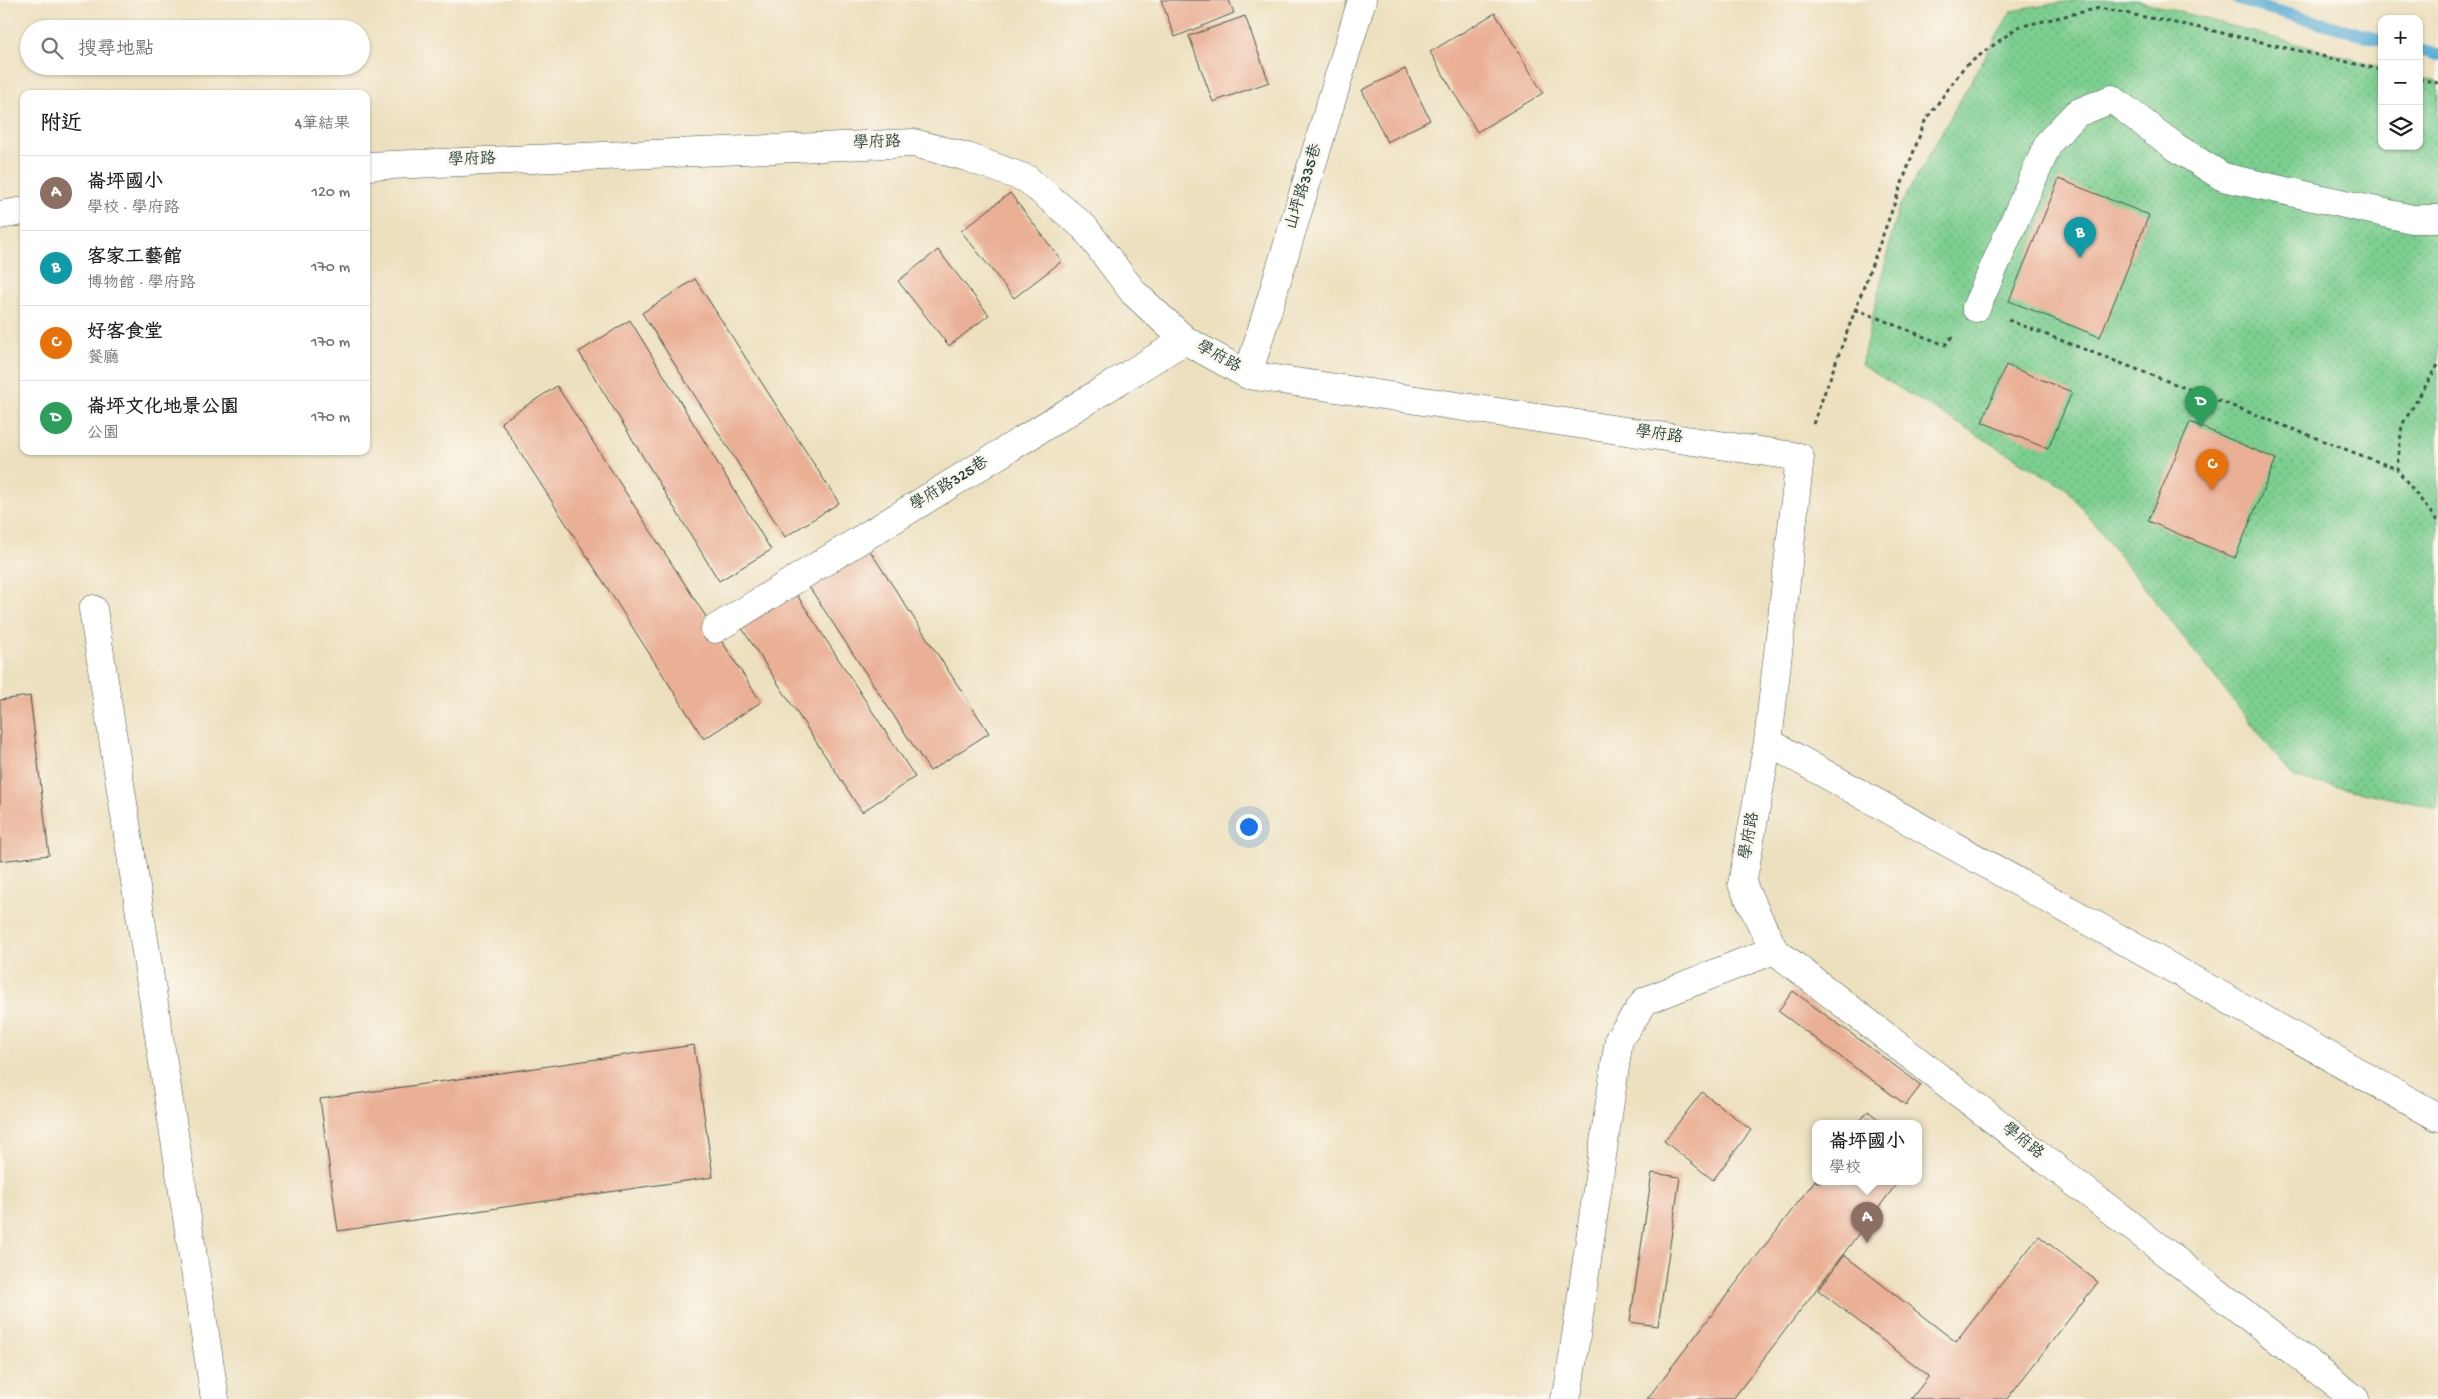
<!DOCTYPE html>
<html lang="zh-TW">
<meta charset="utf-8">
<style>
body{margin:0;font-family:"Gochi Hand","LXGW WenKai TC",sans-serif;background:#f2f2f2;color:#202124}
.controls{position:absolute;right:15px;top:15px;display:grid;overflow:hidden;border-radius:10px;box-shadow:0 1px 4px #0004}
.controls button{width:45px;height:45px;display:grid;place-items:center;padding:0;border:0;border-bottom:1px solid #e0e0e0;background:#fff;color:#202124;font:25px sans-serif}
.you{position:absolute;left:1248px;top:826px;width:18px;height:18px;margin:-12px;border:4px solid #fff;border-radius:50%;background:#1a73e8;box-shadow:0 0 0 8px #1a73e833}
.badge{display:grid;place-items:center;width:32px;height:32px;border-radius:50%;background:#7c3aed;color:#fff;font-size:16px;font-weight:700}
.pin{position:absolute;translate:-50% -41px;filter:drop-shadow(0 1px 2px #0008)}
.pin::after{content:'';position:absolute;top:26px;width:18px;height:15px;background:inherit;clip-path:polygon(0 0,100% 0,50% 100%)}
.popup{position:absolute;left:1812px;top:1120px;width:110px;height:65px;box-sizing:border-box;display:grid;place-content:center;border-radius:10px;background:#fff;filter:drop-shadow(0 1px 4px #0005);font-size:16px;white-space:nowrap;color:#757577}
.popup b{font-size:19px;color:#202124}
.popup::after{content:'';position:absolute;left:50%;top:100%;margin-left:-10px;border:10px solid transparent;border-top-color:#fff}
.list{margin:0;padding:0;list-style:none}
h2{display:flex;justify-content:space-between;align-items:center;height:65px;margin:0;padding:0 20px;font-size:21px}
h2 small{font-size:16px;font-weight:400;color:#757577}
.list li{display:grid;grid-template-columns:32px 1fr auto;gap:15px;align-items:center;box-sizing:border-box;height:75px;padding:0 20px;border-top:1px solid #e0e0e0}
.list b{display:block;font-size:19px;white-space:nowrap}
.list p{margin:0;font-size:16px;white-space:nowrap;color:#757577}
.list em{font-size:16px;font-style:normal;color:#757577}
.icon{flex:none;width:28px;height:28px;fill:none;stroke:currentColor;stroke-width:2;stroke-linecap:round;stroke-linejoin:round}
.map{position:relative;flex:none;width:2438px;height:1399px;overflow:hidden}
.search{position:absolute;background:#fff;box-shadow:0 1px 4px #0004;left:20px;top:20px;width:350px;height:55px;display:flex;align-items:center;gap:12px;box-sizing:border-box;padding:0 18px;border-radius:28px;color:#757577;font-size:19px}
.panel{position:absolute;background:#fff;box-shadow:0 1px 4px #0004;left:20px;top:90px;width:350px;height:365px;border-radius:10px}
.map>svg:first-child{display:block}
</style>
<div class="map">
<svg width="2438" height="1399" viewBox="0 0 2438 1399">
<defs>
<pattern id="park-dots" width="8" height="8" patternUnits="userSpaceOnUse" patternTransform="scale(1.25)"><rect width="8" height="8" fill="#7bce90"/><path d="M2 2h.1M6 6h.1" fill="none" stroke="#64a876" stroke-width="1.8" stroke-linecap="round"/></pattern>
</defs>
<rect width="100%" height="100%" fill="#fbf7ec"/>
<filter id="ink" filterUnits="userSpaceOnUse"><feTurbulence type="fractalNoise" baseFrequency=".02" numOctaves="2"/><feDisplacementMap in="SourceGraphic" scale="10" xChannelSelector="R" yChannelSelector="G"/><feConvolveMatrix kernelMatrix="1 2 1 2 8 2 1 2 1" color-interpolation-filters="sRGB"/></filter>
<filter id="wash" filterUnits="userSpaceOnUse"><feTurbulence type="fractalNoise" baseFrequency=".0096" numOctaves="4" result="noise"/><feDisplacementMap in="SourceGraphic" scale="20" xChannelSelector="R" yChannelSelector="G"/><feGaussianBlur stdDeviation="1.12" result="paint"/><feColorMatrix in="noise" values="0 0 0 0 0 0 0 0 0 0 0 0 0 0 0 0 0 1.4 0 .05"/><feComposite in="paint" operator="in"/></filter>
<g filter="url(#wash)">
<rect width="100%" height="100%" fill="#ede0bf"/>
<path fill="url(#park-dots)" stroke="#4d8662" d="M2077,0H2137L2382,67V146H2419V77L2438,82V808L2294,778L2067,489L1861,365L1898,209L2011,11Z"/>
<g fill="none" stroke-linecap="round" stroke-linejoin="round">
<path stroke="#5aadd5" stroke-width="12" d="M2238,0L2382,40
M2419,50L2438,55"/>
</g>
<g id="blocks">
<path fill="#eab096" d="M1161,0H1229L1234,13L1175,37Z
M1495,13L1543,93L1477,132L1430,52Z
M1245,16L1269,82L1213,102L1189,36Z
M1405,69L1430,120L1387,142L1362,90Z
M2059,179L2149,215L2100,337L2009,301Z
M1010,193L1062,261L1014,298L961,231Z
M938,250L989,315L949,346L898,281Z
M695,279L839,503L785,537L642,313Z
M630,320L771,550L719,581L579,352Z
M2006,365L2072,392L2048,449L1982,422Z
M557,386L761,702L704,739L501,422Z
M2190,422L2276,459L2235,558L2148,521Z
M855,528L989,733L930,771L796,567Z
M782,572L915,777L862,812L728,607Z
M30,696L49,855L0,861V700Z
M1793,991L1921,1085L1906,1105L1778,1011Z
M694,1045L713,1177L338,1231L320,1099Z
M1702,1092L1751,1130L1713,1180L1664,1141Z
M1868,1111L1884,1124H1858Z
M1652,1173L1680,1177L1658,1326L1630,1322Z
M1816,1179V1182H1898L1733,1399H1647Z
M2039,1236L2098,1282L2007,1399H1911L1929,1376L1818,1290L1844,1255L1956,1342Z"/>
</g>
</g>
<g filter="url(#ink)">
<use href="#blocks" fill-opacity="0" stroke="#3e5549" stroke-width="1"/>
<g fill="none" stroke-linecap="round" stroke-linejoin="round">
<defs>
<path id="minor" d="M366,166L914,143L967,157L1027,179L1084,227L1134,293L1185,340L1248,375L1800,457L1768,742L1742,884L1774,950L2355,1399
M0,215L24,211
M1976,308L2049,142L2077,113L2112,99L2174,146L2223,177L2412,219H2438
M1248,375L1362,0
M93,609L215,1399
M715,629L1185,340
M1768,742L2438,1117
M1564,1399L1568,1391L1619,1039L1645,1001L1774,950"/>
</defs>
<use href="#minor" stroke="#3e5549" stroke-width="29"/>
<path stroke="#3e5549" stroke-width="3" stroke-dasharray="4 4" stroke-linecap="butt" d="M2419,79L2438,83
M1855,309L1945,345L1954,335
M2008,320L2397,469
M2438,365L2402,425L2397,469L2438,522
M1813,424L1925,121L1964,67L2018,27L2099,8L2201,28L2382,70"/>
<use href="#minor" stroke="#fff" stroke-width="28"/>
</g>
</g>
<g text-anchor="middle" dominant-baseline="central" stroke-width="5" stroke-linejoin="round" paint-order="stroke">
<g font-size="16" fill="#1f3d34" stroke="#fbf7ec">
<text transform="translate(877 144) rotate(-2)">學府路</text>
<text transform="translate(472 161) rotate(-2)">學府路</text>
<text transform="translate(1305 187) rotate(-73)">山坪路335巷</text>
<text transform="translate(1218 358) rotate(29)">學府路</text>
<text transform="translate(1659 436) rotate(8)">學府路</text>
<text transform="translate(950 485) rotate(-32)">學府路325巷</text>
<text transform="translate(1751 836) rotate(-80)">學府路</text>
<text transform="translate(2022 1142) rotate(38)">學府路</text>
</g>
</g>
</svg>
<div class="controls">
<button>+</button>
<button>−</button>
<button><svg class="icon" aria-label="layers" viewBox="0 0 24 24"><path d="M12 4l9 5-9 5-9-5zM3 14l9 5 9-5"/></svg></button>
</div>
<div class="you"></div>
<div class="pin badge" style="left:1867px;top:1243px;background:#8d6e63">A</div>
<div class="popup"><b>崙坪國小</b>學校</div>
<div class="pin badge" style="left:2080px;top:258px;background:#0f9aa8">B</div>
<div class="pin badge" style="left:2212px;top:490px;background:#e8710a">C</div>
<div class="pin badge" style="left:2201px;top:427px;background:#2e9e5b">D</div>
<div class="search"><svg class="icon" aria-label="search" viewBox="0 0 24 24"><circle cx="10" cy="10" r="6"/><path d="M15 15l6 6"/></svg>搜尋地點</div>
<section class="panel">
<h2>附近<small>4筆結果</small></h2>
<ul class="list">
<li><span class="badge" style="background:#8d6e63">A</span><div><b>崙坪國小</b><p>學校 · 學府路</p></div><em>120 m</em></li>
<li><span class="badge" style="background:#0f9aa8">B</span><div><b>客家工藝館</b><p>博物館 · 學府路</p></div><em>170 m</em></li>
<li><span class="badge" style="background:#e8710a">C</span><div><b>好客食堂</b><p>餐廳</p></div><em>170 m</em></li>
<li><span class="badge" style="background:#2e9e5b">D</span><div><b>崙坪文化地景公園</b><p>公園</p></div><em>170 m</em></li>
</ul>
</section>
</div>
